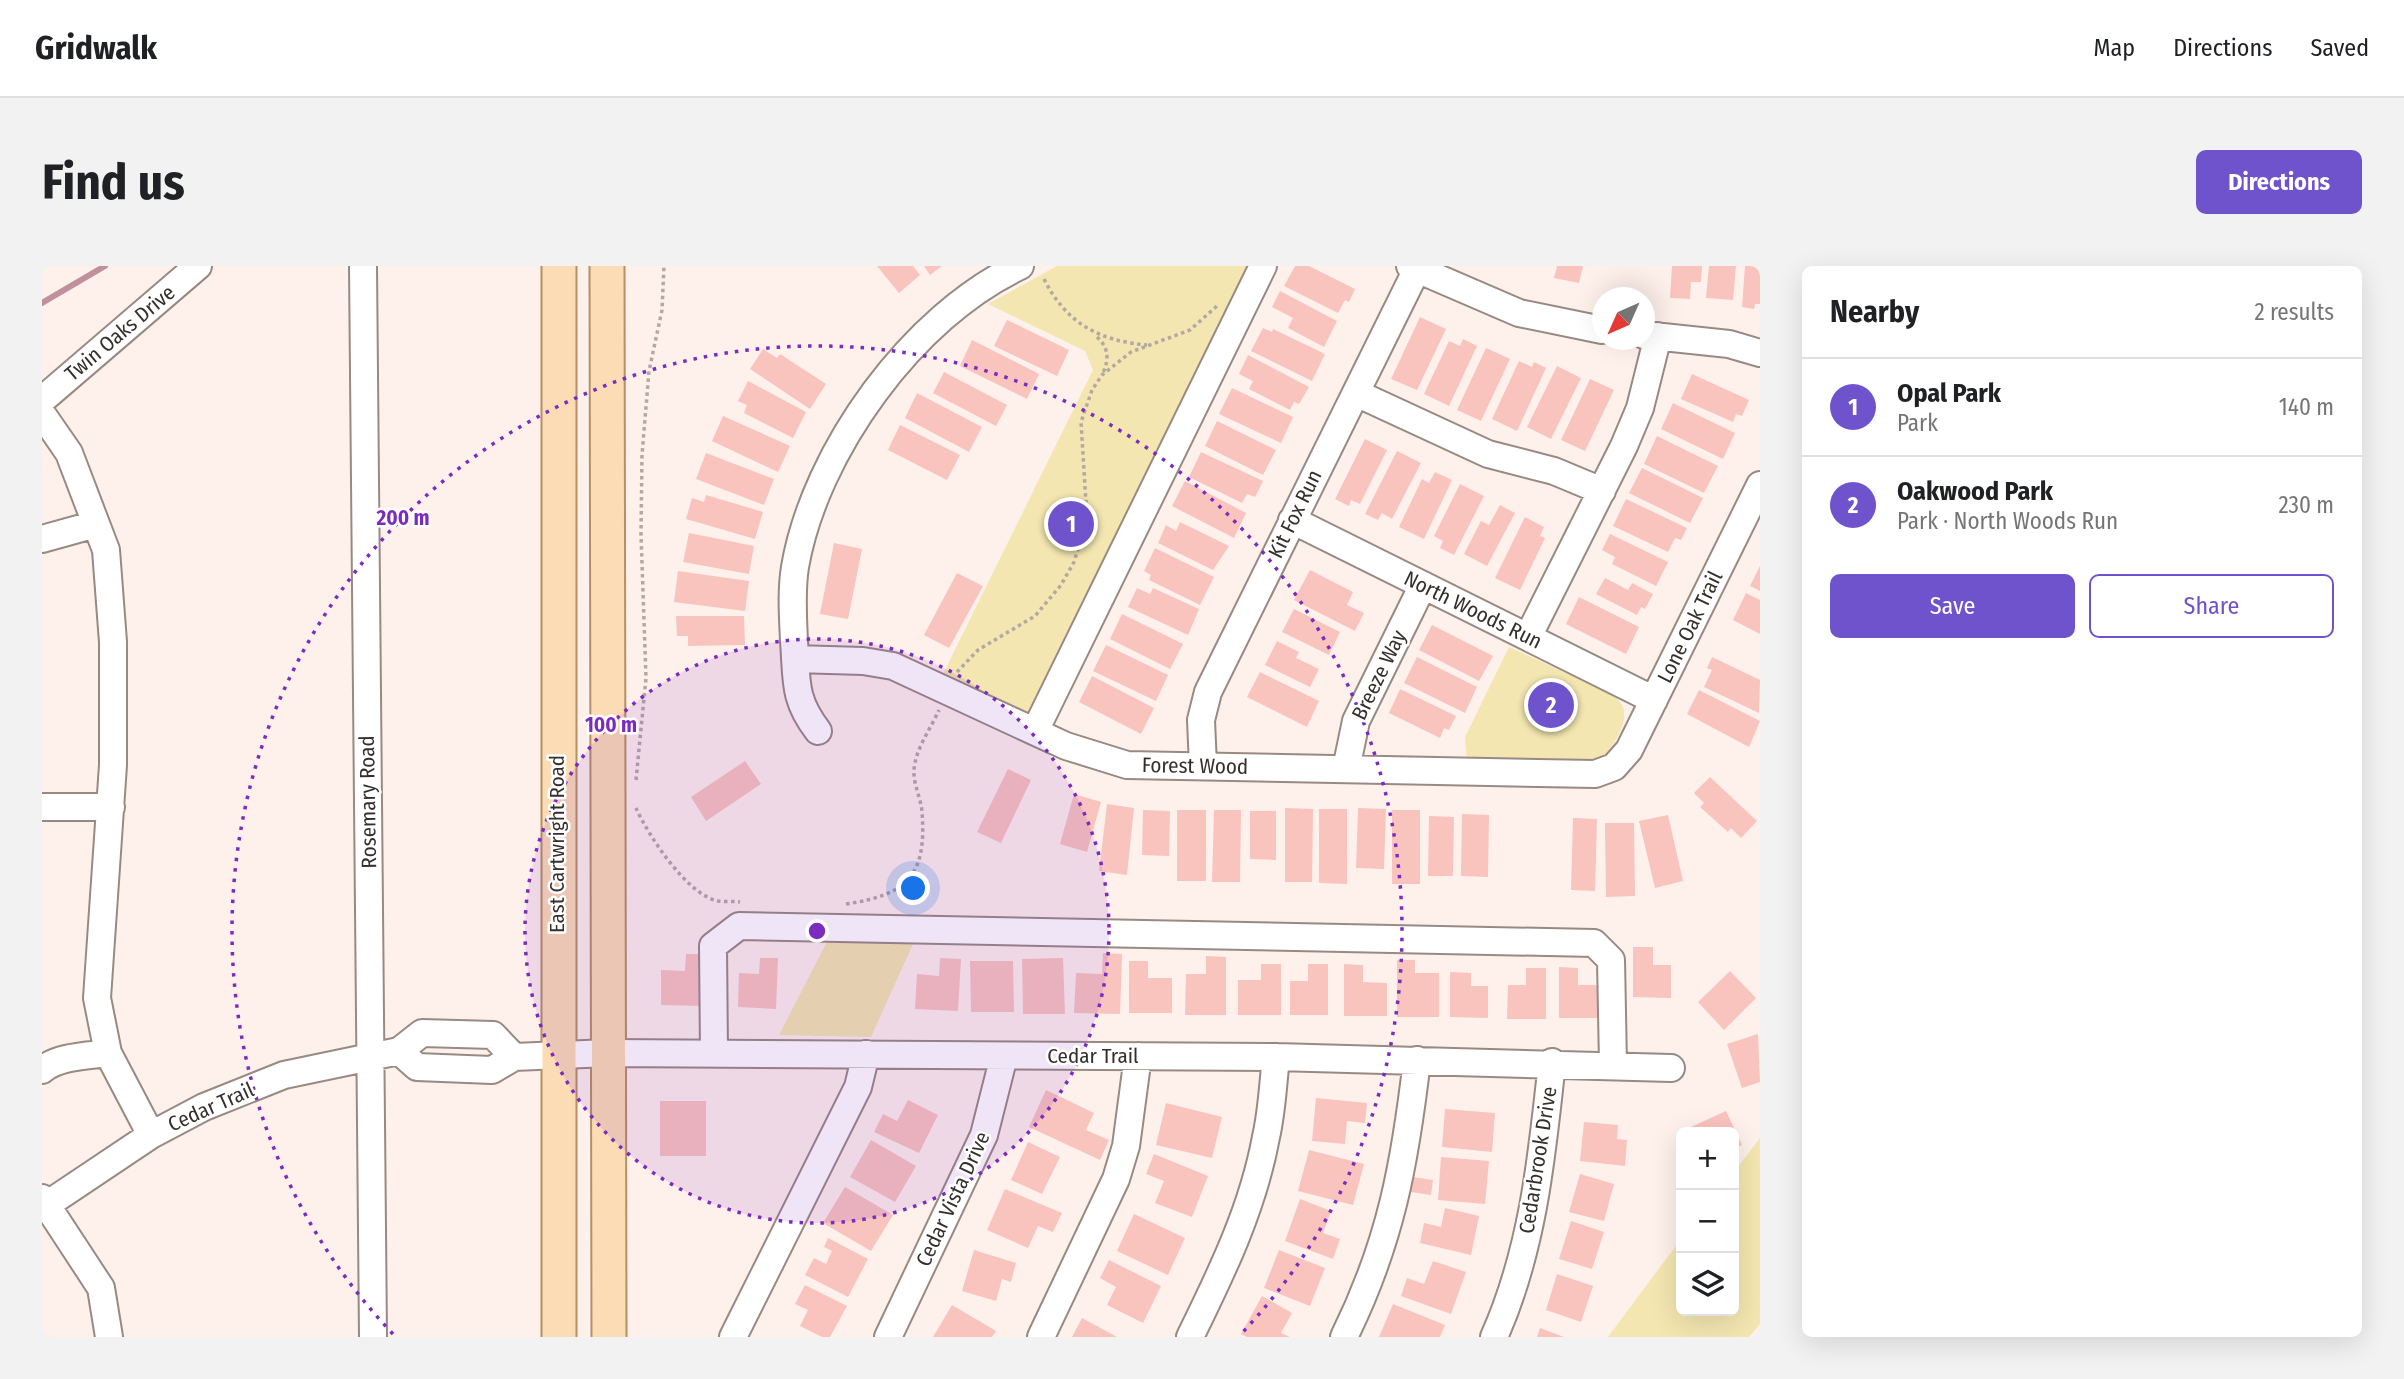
<!DOCTYPE html>
<meta charset="utf-8">
<style>
body{margin:0;font-family:"Fira Sans Condensed",sans-serif;background:#f2f2f2;color:#202124}
.controls{position:absolute;right:21px;bottom:21px;display:grid;overflow:hidden;border-radius:10px;box-shadow:0 7px 28px #0002}
.controls button{width:63px;height:63px;display:grid;place-items:center;padding:0;border:0;border-bottom:2px solid #e0e0e0;background:#fff;color:#202124;font:35px sans-serif}
.compass{position:absolute;left:1550px;top:21px;width:63px;height:63px;border-radius:50%;background:#fff;box-shadow:0 7px 28px #0002;rotate:225deg}
.you{position:absolute;left:872px;top:623px;width:24px;height:24px;margin:-18px;border:5px solid #fff;border-radius:50%;background:#1a73e8;box-shadow:0 0 0 10px #1a73e833}
.badge{display:grid;place-items:center;width:46px;height:46px;border-radius:50%;background:#6f53cc;color:#fff;font-size:23px;font-weight:700}
.pin{position:absolute;translate:-50% -50%;border:4px solid #fff;box-shadow:0 2px 7px #0006}
.list{margin:0;padding:0;list-style:none}
h2{display:flex;justify-content:space-between;align-items:center;height:91px;margin:0;padding:0 28px;font-size:30px}
h2 small{font-size:23px;font-weight:400;color:#757577}
.list li{display:grid;grid-template-columns:46px 1fr auto;gap:21px;align-items:center;box-sizing:border-box;height:98px;padding:0 28px;border-top:2px solid #e0e0e0}
.list b{display:block;font-size:26px;white-space:nowrap}
.list p{margin:0;font-size:23px;white-space:nowrap;color:#757577}
.list em{font-size:23px;font-style:normal;color:#757577}
.actions{display:flex;gap:14px;padding:21px 28px}
.actions a{flex:1;padding:16px 0;border:2px solid #6f53cc;border-radius:10px;text-align:center;font-size:24px;color:#6f53cc}
.actions .main{background:#6f53cc;color:#fff}
.icon{flex:none;width:38px;height:38px;fill:none;stroke:currentColor;stroke-width:2;stroke-linecap:round;stroke-linejoin:round}
.map{position:relative;flex:none;width:1718px;height:1071px;overflow:hidden;border-radius:10px}
header{display:flex;align-items:center;gap:42px;box-sizing:border-box;height:98px;padding:0 35px;background:#fff;border-bottom:2px solid #e0e0e0}
header strong{font-size:33px}
nav{display:flex;gap:38px;margin-inline-start:auto;font-size:24px}
.intro{display:flex;align-items:center;justify-content:space-between;box-sizing:border-box;height:168px;padding:0 42px}
h1{margin:0;font-size:49px}
.button{padding:18px 32px;border-radius:10px;background:#6f53cc;color:#fff;font-size:24px;font-weight:700}
main{display:flex;gap:42px;padding:0 42px}
aside{flex:1;background:#fff;border-radius:10px;box-shadow:0 7px 28px #0002}
.map>svg:first-child{display:block}
</style>
<header>
<strong>Gridwalk</strong>
<nav><a>Map</a><a>Directions</a><a>Saved</a></nav>
</header>
<div class="intro"><h1>Find us</h1><a class="button">Directions</a></div>
<main>
<div class="map">
<svg width="1718" height="1071" viewBox="0 0 1718 1071">
<rect width="100%" height="100%" fill="#fef1eb"/>
<path fill="#f3e6b0" d="M1015,0H1210L987,454L899,412L1051,104L1043,85L946,38Z
M1467,381L1570,428C1574,432 1579,436 1581,441C1587,457 1568,487 1555,496H1425L1423,471Z
M791,664L876,667L829,771L737,769Z
M1718,872V1058L1707,1071H1566L1639,973V1045H1692V906Z"/>
<g fill="none" stroke-linecap="round" stroke-linejoin="round">
<path stroke="#c0909c" stroke-width="6" d="M0,37L63,0"/>
</g>
<path fill="#f9c3be" d="M835,0H871L878,9L857,27Z
M882,0H900L888,9Z
M1253,0H1267L1313,23L1307,36L1303,34L1296,47L1242,20Z
M1515,0H1541L1537,17L1512,12Z
M1630,0H1660L1659,16H1649L1648,33L1628,32Z
M1667,0H1694L1691,34L1664,32Z
M1703,0H1718V38H1713L1712,43L1700,41Z
M1238,25L1295,55L1282,81L1246,62L1251,52L1230,41Z
M1378,51L1404,63L1375,124L1349,113Z
M965,54L1027,84L1015,110L952,80Z
M1221,62L1230,66L1231,63L1283,88L1270,115L1209,85Z
M1421,73L1435,80L1407,140L1382,128L1407,75L1418,80Z
M930,74L997,108L985,133L918,100Z
M1444,82L1468,93L1439,155L1415,144Z
M721,83L735,92L738,88L784,118L768,143L708,103Z
M1206,89L1267,121L1257,138L1252,136L1248,144L1207,123L1211,115L1197,108Z
M1477,95L1490,101L1492,96L1504,102L1475,165L1450,153Z
M1515,100L1539,112L1509,173L1485,161Z
M902,106L965,139L954,160L891,127Z
M1650,108L1707,134L1700,150L1694,148L1691,156L1639,133Z
M1548,113L1572,124L1543,185L1519,174Z
M706,115L764,146L751,172L702,147L705,139L696,135Z
M1190,122L1251,151L1239,177L1177,148Z
M875,127L940,161L927,186L863,152Z
M1631,137L1693,167L1681,193L1619,163Z
M681,150L748,180L736,206L670,175Z
M1175,155L1234,184L1221,209L1163,180Z
M858,159L918,189L905,214L846,184Z
M1615,170L1676,200L1662,227L1602,198Z
M1323,173L1345,184L1318,238L1309,234L1307,240L1293,233Z
M1355,185L1379,197L1350,253L1340,247L1336,254L1323,248Z
M1159,186L1221,215L1213,231L1205,228L1200,237L1147,211Z
M664,187L732,213L722,239L654,213Z
M1600,202L1661,232L1648,257L1587,227Z
M1393,206L1410,214L1382,273L1357,261L1380,213L1387,217Z
M1143,215L1204,247L1192,272L1130,240Z
M1418,218L1442,230L1412,289L1398,282L1401,275L1392,270Z
M664,229L721,246L713,273L644,253L650,232L662,236Z
M1584,233L1645,262L1639,274L1633,272L1626,286L1571,260Z
M1458,239L1473,247L1445,300L1422,288L1439,255L1447,259Z
M1483,251L1502,261L1498,270L1503,272L1478,324L1453,312Z
M1138,256L1187,280L1171,304L1116,277L1124,259L1134,265Z
M647,267L712,280L707,308L641,296Z
M1568,268L1626,296L1614,320L1570,298L1573,291L1560,284Z
M792,277L820,283L806,353L778,348Z
M1113,282L1172,311L1158,339L1107,314L1109,309L1102,305Z
M1718,300V325L1708,320Z
M1268,304L1311,326L1305,339L1322,347L1313,365L1252,334Z
M636,305L707,315L703,345L632,336Z
M915,307L941,320L907,382L882,369Z
M1563,312L1586,324L1590,317L1611,328L1603,343L1599,341L1595,349L1554,328Z
M1095,322L1108,328L1111,322L1157,343L1146,369L1086,341Z
M1704,327L1718,334V368L1691,354Z
M1537,331L1597,361L1584,388L1524,358Z
M1252,343L1298,366L1287,389L1240,366Z
M1080,348L1141,378L1128,403L1068,373Z
M634,350H702L703,379L646,380V370H635Z
M1390,359L1451,390L1437,415L1377,384Z
M1235,375L1257,386L1254,392L1277,403L1268,421L1223,399Z
M1064,379L1126,409L1114,435L1051,405Z
M1375,391L1435,421L1423,447L1362,417Z
M1670,391L1718,414L1717,447L1662,421L1670,404L1665,402Z
M1218,406L1277,435L1265,461L1205,431Z
M1050,410L1112,442L1099,468L1037,436Z
M1358,423L1414,450L1407,464L1402,462L1398,472L1347,447Z
M1657,424L1718,455L1707,481L1645,448Z
M703,495L719,518L664,555L649,531Z
M966,503L989,514L959,577L935,566Z
M1668,511L1715,555L1699,572L1689,562L1686,566L1658,541L1662,537L1652,527Z
M1032,528L1059,536L1045,586L1018,578Z
M1065,538L1092,542L1085,609L1057,605Z
M1243,542L1271,543L1270,616H1243Z
M1316,542L1344,543L1342,603L1314,602Z
M1277,543H1305V618L1277,617Z
M1101,544L1128,545L1127,590L1100,589Z
M1135,544H1164V615H1135Z
M1172,544H1199L1198,616H1170Z
M1350,544H1378V618H1350Z
M1208,545H1234V594L1208,593Z
M1420,548L1447,549L1446,611L1419,610Z
M1626,549L1641,615L1613,622L1597,555Z
M1387,550L1412,551L1411,610H1386Z
M1531,552L1555,553L1553,625L1529,624Z
M1563,557H1592L1593,630L1564,631Z
M1591,681H1611V699H1629V732L1591,731Z
M1061,687L1080,688L1078,748L1032,747L1034,707L1060,708Z
M644,688H662V740L619,739V704L643,705Z
M1164,690L1184,691V749H1143L1144,708H1164Z
M718,692H736L734,743L696,741L697,707L717,708Z
M898,692L919,693L916,745L873,743L875,708L897,710Z
M1021,692L1023,748H981L980,693Z
M1355,694H1373V707H1397V751H1355Z
M928,695H971L972,746H929Z
M1087,695H1106V712H1130V747H1087Z
M1219,698H1239V749H1196V714H1219Z
M1266,698H1286V749H1248V715H1266Z
M1302,698L1321,699V716L1345,717V750H1302Z
M1517,701L1536,702V719H1560V752H1517Z
M1484,702H1504V753H1465L1466,719H1484Z
M1688,705L1714,732L1682,764L1656,736Z
M1408,706L1429,707V720H1446V752L1408,751Z
M1716,768L1718,816L1700,822L1685,778Z
M1004,824L1052,847L1044,864L1067,874L1058,894L987,861Z
M1274,832L1325,837L1323,857L1305,855L1303,878L1270,875Z
M866,834L896,849L877,887L832,866L841,848L855,855Z
M618,835H664V890H618Z
M1124,837L1180,851L1170,892L1114,879Z
M1403,843L1453,847L1450,886L1400,881Z
M1684,845L1700,879L1692,883V866H1652L1649,861Z
M1542,856L1576,859L1575,873L1585,874L1583,900L1538,895Z
M829,874L874,900L853,936L808,911Z
M986,876L1018,891L1000,928L969,914Z
M1267,884L1322,898L1311,939L1256,925Z
M1112,888L1166,910L1150,951L1113,937L1122,915L1104,908Z
M1399,891L1447,895L1443,938L1396,934Z
M1538,908L1572,918L1562,955L1527,946Z
M1371,911L1391,914L1389,929L1369,926Z
M803,921L851,949L829,985L781,957Z
M963,923L1020,947L1011,966L996,960L986,982L945,964Z
M1258,933L1289,945L1281,967L1298,973L1291,993L1243,975Z
M1403,942L1437,950L1429,989L1378,977L1382,957L1399,961Z
M1092,948L1143,972L1126,1009L1075,985Z
M1529,955L1562,966L1550,1003L1517,993Z
M786,972L826,993L806,1031L763,1009L772,992L784,998L790,985L782,981Z
M932,984L974,997L969,1016L960,1013L954,1035L920,1025Z
M1237,984L1283,1002L1268,1040L1222,1022Z
M1067,994L1119,1020L1101,1057L1065,1039L1074,1021L1058,1012Z
M1391,995L1424,1006L1409,1048L1359,1030L1365,1012L1382,1018Z
M1515,1008L1551,1020L1539,1056L1504,1044Z
M763,1019L805,1040L788,1071H780L758,1060L766,1044L753,1038Z
M1220,1030L1250,1047L1239,1067L1248,1071H1205L1199,1068Z
M1351,1038L1403,1059L1398,1071H1337Z
M910,1039L954,1065L950,1071H891Z
M1040,1052L1075,1071H1030Z
M1498,1062L1522,1071H1495Z"/>
<g fill="none" stroke-linecap="round" stroke-linejoin="round">
<defs>
<path id="minor" d="M321,0L331,1071
M1368,0L1477,47L1560,64
M1602,69L1687,78L1718,87
M1314,127L1446,188L1512,205L1560,225
M0,134L156,0
M0,148L27,187L64,284L71,376V499L55,732L66,787L109,869
M1250,254L1612,434
M0,273L54,258
M1486,371L1582,180L1598,142L1616,70
M753,393L821,395L851,400L1024,480L1085,499L1553,508L1572,501L1587,484L1718,219
M776,465C751,433 755,414 752,375C751,351 749,326 753,301C773,185 871,50 978,0
M993,465L1221,0
M1161,500L1159,454L1166,426L1375,3
M1304,503L1314,455L1381,319
M0,541H69
M357,785L375,801L450,804L472,791L567,787L1234,791L1629,802
M672,787L671,680L697,660L1552,677L1569,694L1571,799
M0,804C16,790 45,790 66,787
M0,932L59,1022L67,1071
M0,942L109,869L162,841L242,809L357,785L380,767L451,769L472,791
M691,1071L816,821L824,788
M846,1071L942,869L962,790
M999,1071L1074,913L1084,880L1096,790
M1148,1071C1180,1006 1211,942 1224,871C1230,845 1231,818 1234,791
M1302,1071C1349,976 1363,897 1375,794
M1452,1071C1491,984 1500,890 1510,796"/>
<path id="major" d="M517,0V1071
M565,0L567,1071"/>
</defs>
<use href="#minor" stroke="#988a83" stroke-width="30"/>
<use href="#major" stroke="#b49064" stroke-width="37"/>
<path stroke="#b3a8a4" stroke-width="3.5" stroke-dasharray="3.5 3.5" stroke-linecap="butt" d="M1002,13C1024,57 1057,75 1105,79
M1055,71C1067,82 1067,93 1061,107
M915,406L936,384L993,350L1019,319L1032,296L1045,253L1039,156L1050,124L1060,109L1089,86L1148,64L1175,40
M594,514L604,412L599,268L600,189L607,105L620,44L622,0
M594,542C606,569 645,629 676,635C683,636 691,635 698,636
M804,638C865,629 885,610 880,546C879,532 871,518 872,504C873,484 889,462 897,444"/>
<use href="#minor" stroke="#fff" stroke-width="26"/>
<use href="#major" stroke="#fbdcb4" stroke-width="33"/>
</g>
<circle cx="775" cy="665" r="292" fill="#7b2cbf" fill-opacity=".12"/>
<g fill="none" stroke="#7b2cbf" stroke-width="3.5" stroke-dasharray="3.5 7">
<circle cx="775" cy="665" r="292"/>
<path d="M351 1068A585 585 0 1 1 1199 1068"/>
</g>
<g text-anchor="middle" dominant-baseline="central" stroke-width="5" stroke-linejoin="round" paint-order="stroke">
<g font-size="21" fill="#352f2c" stroke="#fff">
<text transform="translate(78 67) rotate(-40)">Twin Oaks Drive</text>
<text transform="translate(1253 248) rotate(-64)">Kit Fox Run</text>
<text transform="translate(1431 344) rotate(26)">North Woods Run</text>
<text transform="translate(1648 361) rotate(-64)">Lone Oak Trail</text>
<text transform="translate(1337 409) rotate(-64)">Breeze Way</text>
<text transform="translate(1153 500) rotate(1)">Forest Wood</text>
<text transform="translate(326 536) rotate(-91)">Rosemary Road</text>
<text transform="translate(515 578) rotate(-90)">East Cartwright Road</text>
<text x="1051" y="790">Cedar Trail</text>
<text transform="translate(169 841) rotate(-24)">Cedar Trail</text>
<text transform="translate(1496 894) rotate(-81)">Cedarbrook Drive</text>
<text transform="translate(911 933) rotate(-65)">Cedar Vista Drive</text>
</g>
</g>
<circle cx="775" cy="665" r="10" fill="#7b2cbf" stroke="#fff" stroke-width="3.5"/>
<g font-size="21" text-anchor="middle" font-weight="bold" fill="#7b2cbf" stroke="#fff" stroke-width="5" stroke-linejoin="round" paint-order="stroke">
<text x="361" y="259">200 m</text>
<text x="569" y="466">100 m</text>
</g>
</svg>
<div class="controls">
<button>+</button>
<button>−</button>
<button><svg class="icon" aria-label="layers" viewBox="0 0 24 24"><path d="M12 4l9 5-9 5-9-5zM3 14l9 5 9-5"/></svg></button>
</div>
<svg class="compass" viewBox="-18 -18 36 36"><path d="M0-13l5 13h-10z" fill="#e53935"/><path d="M0 13l5-13h-10z" fill="#757577"/></svg>
<div class="you"></div>
<div class="pin badge" style="left:1029px;top:258px">1</div>
<div class="pin badge" style="left:1509px;top:439px">2</div>
</div>
<aside>
<h2>Nearby<small>2 results</small></h2>
<ul class="list">
<li><span class="badge">1</span><div><b>Opal Park</b><p>Park</p></div><em>140 m</em></li>
<li><span class="badge">2</span><div><b>Oakwood Park</b><p>Park · North Woods Run</p></div><em>230 m</em></li>
</ul>
<div class="actions"><a class="main">Save</a><a>Share</a></div>
</aside>
</main>
